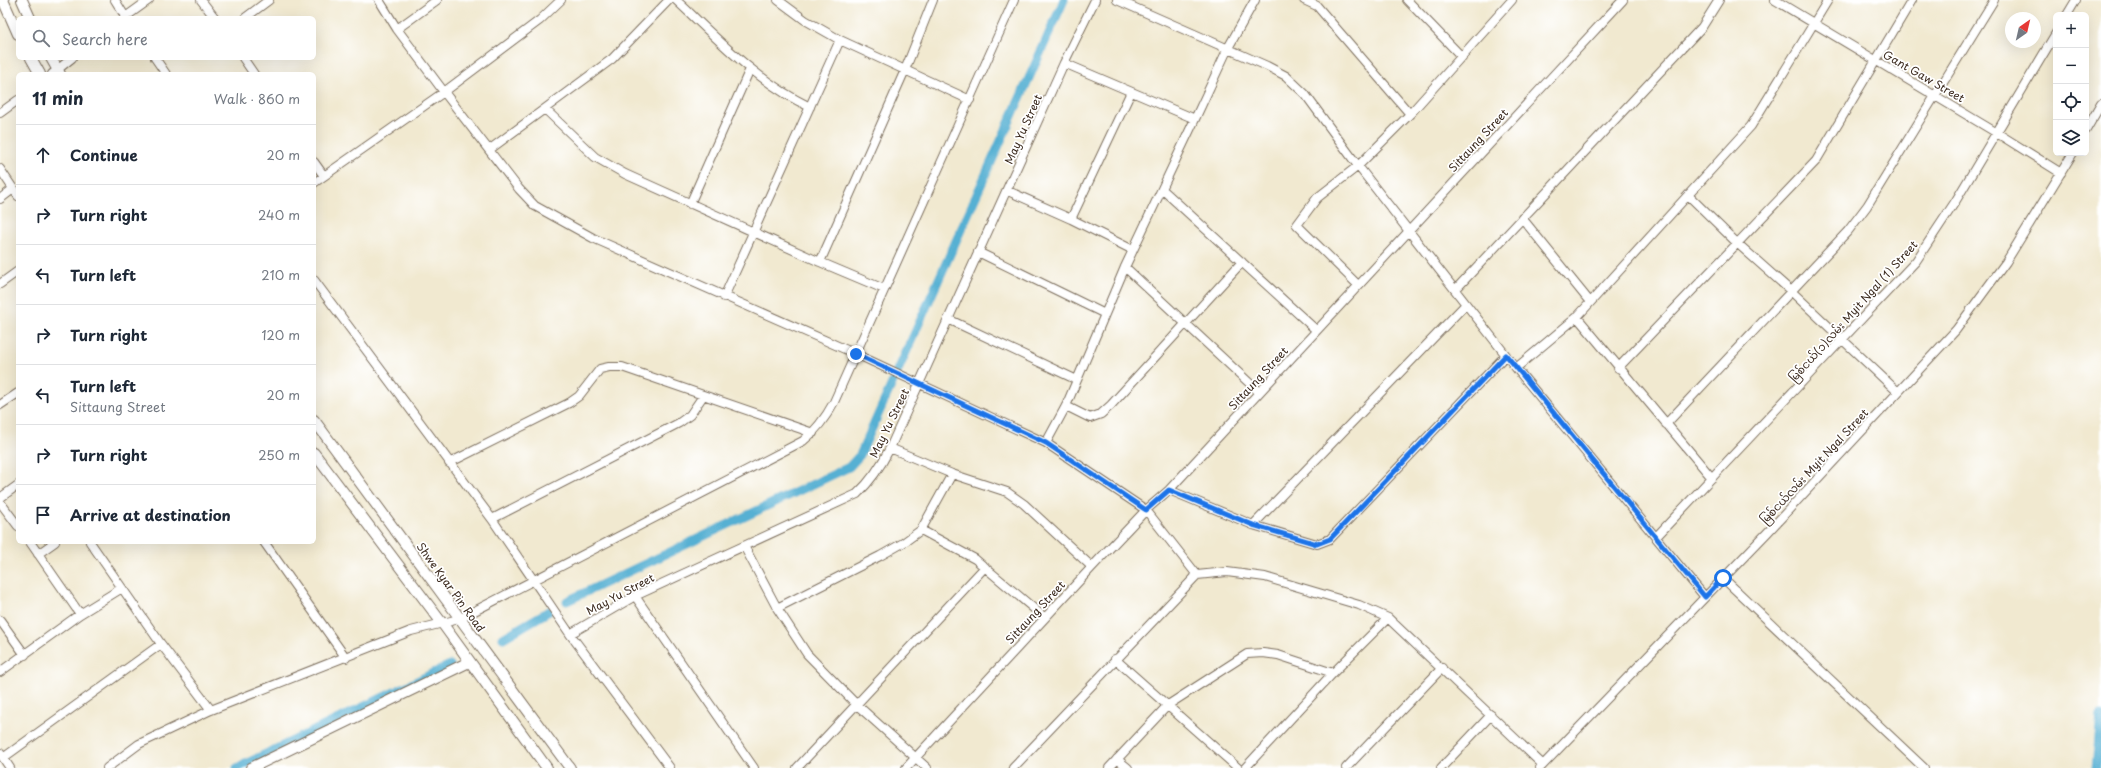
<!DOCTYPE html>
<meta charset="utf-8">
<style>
body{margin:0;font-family:"Playpen Sans","Noto Sans Myanmar",sans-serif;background:#f2f2f3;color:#1f2937}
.controls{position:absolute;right:12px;top:12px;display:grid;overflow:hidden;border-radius:6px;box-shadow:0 4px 16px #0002}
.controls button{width:36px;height:36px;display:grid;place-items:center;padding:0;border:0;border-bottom:1px solid #e0e1e3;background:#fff;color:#1f2937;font:20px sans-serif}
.compass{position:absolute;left:2005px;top:12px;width:36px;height:36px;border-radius:50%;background:#fff;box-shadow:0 4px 16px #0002;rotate:34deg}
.stop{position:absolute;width:12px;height:12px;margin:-9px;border:3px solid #1a73e8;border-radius:50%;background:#fff}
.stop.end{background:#1a73e8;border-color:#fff;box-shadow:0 1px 4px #0008}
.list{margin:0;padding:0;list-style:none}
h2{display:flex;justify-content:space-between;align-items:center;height:52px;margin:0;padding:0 16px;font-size:17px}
h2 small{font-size:13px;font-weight:400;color:#747a83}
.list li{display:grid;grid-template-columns:26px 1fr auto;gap:12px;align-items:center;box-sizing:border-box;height:60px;padding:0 16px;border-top:1px solid #e0e1e3}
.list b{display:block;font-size:15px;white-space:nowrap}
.list p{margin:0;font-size:13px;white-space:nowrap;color:#747a83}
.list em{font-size:13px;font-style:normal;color:#747a83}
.icon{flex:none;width:22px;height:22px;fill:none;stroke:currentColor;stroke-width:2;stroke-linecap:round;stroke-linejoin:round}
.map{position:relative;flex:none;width:2101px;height:768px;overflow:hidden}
.search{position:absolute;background:#fff;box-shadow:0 4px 16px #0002;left:16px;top:16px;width:300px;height:44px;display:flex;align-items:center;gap:10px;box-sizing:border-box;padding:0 14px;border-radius:6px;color:#747a83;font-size:15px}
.panel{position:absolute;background:#fff;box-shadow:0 4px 16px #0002;left:16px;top:72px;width:300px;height:472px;border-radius:6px}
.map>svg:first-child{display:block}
</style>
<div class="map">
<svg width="2101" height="768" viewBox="0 0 2101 768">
<rect width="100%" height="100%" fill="#fff"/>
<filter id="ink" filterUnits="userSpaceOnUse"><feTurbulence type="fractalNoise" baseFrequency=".025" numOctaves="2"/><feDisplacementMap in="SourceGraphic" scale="8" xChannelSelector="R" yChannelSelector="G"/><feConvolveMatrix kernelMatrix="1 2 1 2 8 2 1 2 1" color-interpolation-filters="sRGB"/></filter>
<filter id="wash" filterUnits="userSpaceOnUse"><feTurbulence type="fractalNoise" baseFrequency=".012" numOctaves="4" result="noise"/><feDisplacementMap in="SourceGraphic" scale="16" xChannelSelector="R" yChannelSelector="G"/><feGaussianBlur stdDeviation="0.9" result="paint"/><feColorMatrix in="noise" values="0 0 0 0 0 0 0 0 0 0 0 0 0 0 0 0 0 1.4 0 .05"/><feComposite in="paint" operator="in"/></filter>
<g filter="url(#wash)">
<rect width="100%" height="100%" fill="#f1e9d0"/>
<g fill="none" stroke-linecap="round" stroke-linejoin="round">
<path stroke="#56b0d3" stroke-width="9" d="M567,601L849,467L860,455L1064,0
M503,638L549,611
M237,768L450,665
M2096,768L2101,717"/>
</g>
</g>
<g filter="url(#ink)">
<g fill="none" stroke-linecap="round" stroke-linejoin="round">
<defs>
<path id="minor" d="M115,0L126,18
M201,0L215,18
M379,0L397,29L444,92L519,189L535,206L593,238L856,354L1046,443L1146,510L1197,575
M676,0C718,39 757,82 810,107
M778,0L805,20L840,40L970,100
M1117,0L1267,66L1286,76L1305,94L1358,166L1516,368L1705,597
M1304,0L1317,6L1410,114
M1407,0L1462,57
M1775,0L1997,133L2061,173
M2067,15L2076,0
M124,18L149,0
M245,18L269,0
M397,29L437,0
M155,58L166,74
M243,58L254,74
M1064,63L1195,119
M52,74L72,58
M546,110L595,157L625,174L820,262L884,289
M0,113L18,100
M2086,130L2101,104
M489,150L612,59L669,0
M314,162L324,176
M0,169L18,196
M314,183L444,92L540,20L561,0
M1163,190L1316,330
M1008,191L1071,219L1133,250
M1688,195L1737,243L1791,291L1898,392
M0,199L13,189
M690,204L750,69
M1522,218L1590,302
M1071,219L1131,92
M978,252L1105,314
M820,262L905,70L933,0
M1125,267L1259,392
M314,280L492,519L570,634L670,768
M0,284L18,271
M1358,285L1297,225L1317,198L1358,166L1410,114L1512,0
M1456,289L1702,27L1719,0
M724,297L840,40
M1577,317L1712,478
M948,319L1077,380
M1516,368L1577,317L1751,126L1828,0
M1618,368L1816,161L1912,0
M0,405L18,393
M1066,406L1090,418L1101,414L1111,405L1242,262
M1666,424L1848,231L1867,206L1994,0
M1046,443L1066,406L1125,267L1195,119L1228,48L1255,0
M890,448L952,474L1007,492L1024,504L1092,567
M449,463L569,403L579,396L600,369L609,367H622L813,433
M1169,490L1253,525L1317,544L1330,539L1506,355
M0,498L18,485
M0,502L18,526
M492,519L679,423L690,415L703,396
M1253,525L1466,304
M921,530L975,559L1045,618
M1656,537L1916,261L1955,202L2056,33
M30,542L80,614
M90,542L161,644L211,710
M264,542L346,658
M744,546L777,608L807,654L856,704L927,768
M38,554L55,542
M1723,578L1924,768
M635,596L754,768
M777,608L880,556L903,543L921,530L952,474
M0,620L25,655
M570,634L635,596L857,494C872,480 881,466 890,448L1064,63L1095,0
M1115,659L1238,768
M0,672L80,614L122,588
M0,753L10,768
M3,758L161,644
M1117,759L1128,768
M107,768L139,744L211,710L411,631L459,619L803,441C817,430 826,417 834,402L1014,0
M797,768L985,567
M906,768L1092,567L1146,510L1169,490L1623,0
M1013,768L1197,575L1227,572L1265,577L1359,605L1388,618L1543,765
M1109,768L1168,705L1247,654L1263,653L1278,655L1333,673
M1245,768L1333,673L1388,618
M1346,768L1442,668
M1441,768L1491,715
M1540,768L1767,533L1956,330L2006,262L2073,153"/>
<path id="tertiary" d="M3,0L18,34
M22,0L30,18
M31,58L40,74
M51,58L60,74
M314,420L570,768
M314,453L442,623L547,768
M251,768L469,662"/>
</defs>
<use href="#minor" stroke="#7b6d5c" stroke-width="10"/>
<use href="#tertiary" stroke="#7b6d5c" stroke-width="12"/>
<use href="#minor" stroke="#fff" stroke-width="8"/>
<use href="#tertiary" stroke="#fff" stroke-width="10"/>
</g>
</g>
<g fill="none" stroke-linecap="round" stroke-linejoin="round" filter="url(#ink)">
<path stroke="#1a73e8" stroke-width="5" d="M856,354L1046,443L1146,510L1169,490L1253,525L1317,544L1330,539L1506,355L1705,597L1723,578"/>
</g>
<g text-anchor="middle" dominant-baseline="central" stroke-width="3.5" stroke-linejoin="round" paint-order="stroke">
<g font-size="11" fill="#3b2a1e" stroke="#fff">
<text transform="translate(1924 76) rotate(30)">Gant Gaw Street</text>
<text transform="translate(1023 129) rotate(-66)">May Yu Street</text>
<text transform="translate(1478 140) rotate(-47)">Sittaung Street</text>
<text transform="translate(1853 311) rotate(-48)">မြစ်ငယ်(၁)လမ်း Myit Ngal (1) Street</text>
<text transform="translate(1258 378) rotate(-47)">Sittaung Street</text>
<text transform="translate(889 423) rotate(-64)">May Yu Street</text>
<text transform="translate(1814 466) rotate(-47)">မြစ်ငယ်လမ်း Myit Ngal Street</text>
<text transform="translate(451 587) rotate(54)">Shwe Kyar Pin Road</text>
<text transform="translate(620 594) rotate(-28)">May Yu Street</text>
<text transform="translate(1035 612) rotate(-47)">Sittaung Street</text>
</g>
</g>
</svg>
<div class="controls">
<button>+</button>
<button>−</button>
<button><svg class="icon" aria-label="locate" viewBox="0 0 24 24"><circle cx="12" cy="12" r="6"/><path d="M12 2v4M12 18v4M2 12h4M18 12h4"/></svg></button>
<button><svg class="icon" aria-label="layers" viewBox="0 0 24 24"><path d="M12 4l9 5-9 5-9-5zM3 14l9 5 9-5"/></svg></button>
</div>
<svg class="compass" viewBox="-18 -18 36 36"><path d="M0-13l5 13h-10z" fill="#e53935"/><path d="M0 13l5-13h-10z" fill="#747a83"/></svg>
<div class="stop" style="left:1723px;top:578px"></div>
<div class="stop end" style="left:856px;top:354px"></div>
<div class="search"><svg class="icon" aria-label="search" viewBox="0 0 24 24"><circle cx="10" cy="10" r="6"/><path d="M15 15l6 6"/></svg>Search here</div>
<section class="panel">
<h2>11 min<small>Walk · 860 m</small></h2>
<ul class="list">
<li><svg class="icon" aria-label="ahead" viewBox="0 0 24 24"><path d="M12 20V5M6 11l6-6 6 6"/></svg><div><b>Continue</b></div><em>20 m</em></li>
<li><svg class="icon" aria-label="right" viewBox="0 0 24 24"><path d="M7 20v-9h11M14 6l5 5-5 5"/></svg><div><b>Turn right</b></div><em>240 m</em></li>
<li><svg class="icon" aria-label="left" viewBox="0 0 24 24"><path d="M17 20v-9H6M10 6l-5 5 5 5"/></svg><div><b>Turn left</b></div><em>210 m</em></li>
<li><svg class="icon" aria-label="right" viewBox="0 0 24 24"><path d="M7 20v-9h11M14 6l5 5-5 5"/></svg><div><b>Turn right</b></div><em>120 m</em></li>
<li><svg class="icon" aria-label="left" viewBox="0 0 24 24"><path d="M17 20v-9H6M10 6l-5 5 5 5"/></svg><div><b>Turn left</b><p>Sittaung Street</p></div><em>20 m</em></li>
<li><svg class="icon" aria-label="right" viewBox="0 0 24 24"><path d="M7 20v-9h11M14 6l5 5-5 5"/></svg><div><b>Turn right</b></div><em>250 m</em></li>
<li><svg class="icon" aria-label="arrive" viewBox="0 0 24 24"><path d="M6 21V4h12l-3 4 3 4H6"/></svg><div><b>Arrive at destination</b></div></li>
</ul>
</section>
</div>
